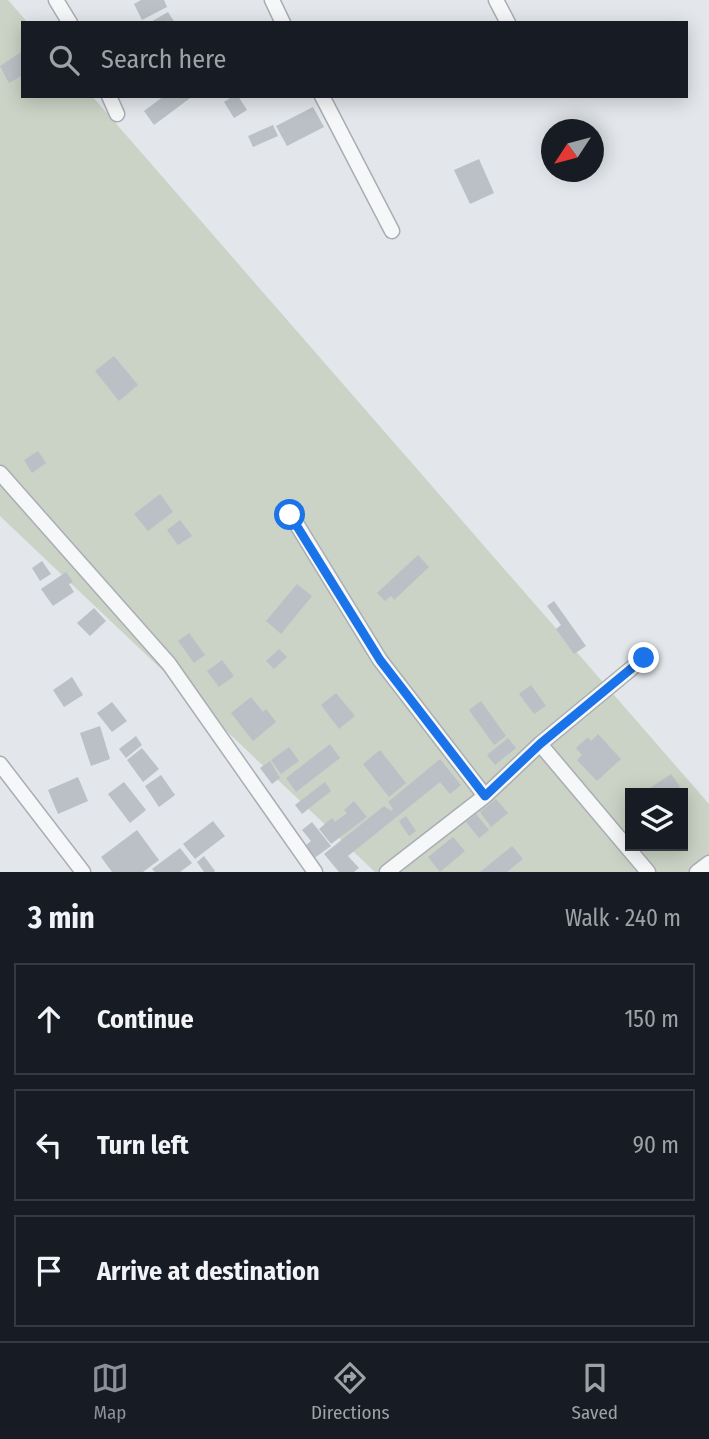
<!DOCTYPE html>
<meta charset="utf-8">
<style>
body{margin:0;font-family:"Fira Sans Condensed",sans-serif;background:#20242c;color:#f1f3f6}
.controls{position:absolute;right:21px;bottom:21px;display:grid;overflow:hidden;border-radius:0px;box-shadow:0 4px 18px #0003}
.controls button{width:63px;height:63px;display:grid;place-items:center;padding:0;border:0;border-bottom:2px solid #363941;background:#171b24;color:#f1f3f6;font:35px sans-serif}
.compass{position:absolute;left:541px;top:119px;width:63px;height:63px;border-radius:50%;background:#171b24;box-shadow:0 4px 18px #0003;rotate:234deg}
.stop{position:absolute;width:21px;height:21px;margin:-16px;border:5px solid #1a73e8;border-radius:50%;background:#fff}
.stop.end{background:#1a73e8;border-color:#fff;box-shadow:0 2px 7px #0008}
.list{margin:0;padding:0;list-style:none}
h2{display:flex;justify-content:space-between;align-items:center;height:91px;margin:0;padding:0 28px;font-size:30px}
h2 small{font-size:23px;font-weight:400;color:#9ea1a6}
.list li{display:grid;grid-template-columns:46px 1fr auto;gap:21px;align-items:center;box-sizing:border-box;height:112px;margin:0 14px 14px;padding:0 14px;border:2px solid #363941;border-radius:0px}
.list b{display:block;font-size:26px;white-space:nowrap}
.list em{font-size:23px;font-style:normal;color:#9ea1a6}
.icon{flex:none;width:38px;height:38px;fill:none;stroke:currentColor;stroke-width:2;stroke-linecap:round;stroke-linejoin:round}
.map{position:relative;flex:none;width:709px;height:872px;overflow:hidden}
.search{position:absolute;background:#171b24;box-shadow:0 4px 18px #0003;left:21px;right:21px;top:21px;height:77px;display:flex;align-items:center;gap:18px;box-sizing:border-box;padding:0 24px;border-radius:0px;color:#9ea1a6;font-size:26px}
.sheet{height:469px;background:#171b24}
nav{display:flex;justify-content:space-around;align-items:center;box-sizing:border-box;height:98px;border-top:2px solid #363941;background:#171b24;font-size:19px;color:#9ea1a6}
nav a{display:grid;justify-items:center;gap:4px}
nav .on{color:#8c9099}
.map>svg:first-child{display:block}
</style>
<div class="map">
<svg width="709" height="872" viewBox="0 0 709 872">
<rect width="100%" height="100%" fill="#e3e6ea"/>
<path fill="#cad3c5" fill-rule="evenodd" d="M0,0H8L28,23H23V96H92L709,804V872H375L0,516ZM630,793H683V846H630Z"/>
<path fill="#bbc0c6" d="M141,0H164L167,7L142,20L134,4Z
M168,12L175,23H149Z
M23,51V75L9,83L0,66Z
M164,96H193L154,125L144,111Z
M233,96H238L247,110L234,118L224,102Z
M313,107L324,127L287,146L276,126Z
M273,125L278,136L253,147L248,136Z
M479,159L494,193L470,204L454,170Z
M114,356L138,385L119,401L95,371Z
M38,451L46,463L32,473L24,460Z
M160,494L173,512L148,531L134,514Z
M180,520L192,536L178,545L167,530Z
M418,555L429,567L394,600L391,596L385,601L377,593Z
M42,561L51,574L40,581L32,568Z
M66,572L73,582L69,584L74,592L53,606L41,589Z
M297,584L312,596L281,634L266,621Z
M554,601L586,646L574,654L556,629L561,625L547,606Z
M94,608L106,621L90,636L77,623Z
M189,633L205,655L194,663L178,641Z
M279,649L287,657L274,669L266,661Z
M222,660L234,676L219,687L207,671Z
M72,677L83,695L64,707L53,690Z
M531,685L546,706L534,714L519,694Z
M336,693L355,716L339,729L321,705Z
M251,697L263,712L266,709L276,722L253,741L231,713Z
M481,701L506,736L494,745L469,710Z
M112,702L127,721L112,732L97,713Z
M100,726L110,759L91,766L80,733Z
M598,734L621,759L597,781L577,760L582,755L576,748L588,737L591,741Z
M136,736L142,745L126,758L119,749Z
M508,738L516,748L495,765L487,755Z
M330,744L340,758L296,792L286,778Z
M289,747L299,761L281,774L271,760Z
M142,748L159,769L143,782L127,760Z
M380,750L406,783L389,797L363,764Z
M440,759L461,785L450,794L440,782L348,856L359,868L354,872H339L324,854L384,806L391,811L393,809L388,802Z
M270,761L280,778L272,784L260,768Z
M671,774L680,787L672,793H643Z
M161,775L175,795L159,807L145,786Z
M78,777L88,801L58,814L48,790Z
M124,782L146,810L130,823L108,794Z
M325,782L331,791L302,814L295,805Z
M496,799L508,813L491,827L480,812Z
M354,801L367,817L331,844L319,829L332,818L335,822L347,813L344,810Z
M476,814L489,830L479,838L466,822Z
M406,816L416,831L409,836L399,821Z
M213,821L225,836L195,859L183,844Z
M312,822L331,846L313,859L304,847L311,841L302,830Z
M137,830L159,860L143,872H112L101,857Z
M453,837L465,851L440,872L428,857Z
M512,846L523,859L507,872H480Z
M180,848L192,863L180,872H155L152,869Z
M204,856L215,871L214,872H204L197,862Z"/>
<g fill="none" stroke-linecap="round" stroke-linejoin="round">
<defs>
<path id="minor" d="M56,0L70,23
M272,0L283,23
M496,0L508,23
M109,96L117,114
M322,96L392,231
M0,473L169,664L315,872
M291,515L380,660L485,796
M540,744L648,872
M0,764L83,872
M387,872L485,796L540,744L644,658
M697,872L709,863"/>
</defs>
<use href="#minor" stroke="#a9aeb4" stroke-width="17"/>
<use href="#minor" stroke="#f6f7f8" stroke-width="14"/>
</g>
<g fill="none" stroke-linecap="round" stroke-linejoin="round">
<path stroke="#1a73e8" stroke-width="9" d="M290,515L380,660L485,796L540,744L644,658"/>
</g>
</svg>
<div class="controls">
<button><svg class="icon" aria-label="layers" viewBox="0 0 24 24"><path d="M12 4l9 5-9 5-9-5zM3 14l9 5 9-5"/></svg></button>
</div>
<svg class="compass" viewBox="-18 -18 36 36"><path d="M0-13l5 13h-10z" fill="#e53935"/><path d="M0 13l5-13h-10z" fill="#9ea1a6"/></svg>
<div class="stop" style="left:290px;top:515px"></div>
<div class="stop end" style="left:644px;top:658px"></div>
<div class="search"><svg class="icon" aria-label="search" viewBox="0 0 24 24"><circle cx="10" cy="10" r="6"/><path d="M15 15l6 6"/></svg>Search here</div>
</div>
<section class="sheet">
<h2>3 min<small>Walk · 240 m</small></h2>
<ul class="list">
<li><svg class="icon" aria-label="ahead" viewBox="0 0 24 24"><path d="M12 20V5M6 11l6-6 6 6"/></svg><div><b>Continue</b></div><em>150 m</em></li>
<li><svg class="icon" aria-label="left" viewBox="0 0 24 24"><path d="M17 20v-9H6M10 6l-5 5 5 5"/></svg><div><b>Turn left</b></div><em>90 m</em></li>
<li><svg class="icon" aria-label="arrive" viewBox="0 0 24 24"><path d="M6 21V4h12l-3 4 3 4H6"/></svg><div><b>Arrive at destination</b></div></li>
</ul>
</section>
<nav>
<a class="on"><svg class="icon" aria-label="map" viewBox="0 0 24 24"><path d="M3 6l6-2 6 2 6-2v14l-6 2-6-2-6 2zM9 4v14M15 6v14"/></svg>Map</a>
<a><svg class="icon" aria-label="directions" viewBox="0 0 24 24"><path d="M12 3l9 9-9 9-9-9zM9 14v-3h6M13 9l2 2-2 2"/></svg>Directions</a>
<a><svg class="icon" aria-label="saved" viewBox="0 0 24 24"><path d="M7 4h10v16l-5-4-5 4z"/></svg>Saved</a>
</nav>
